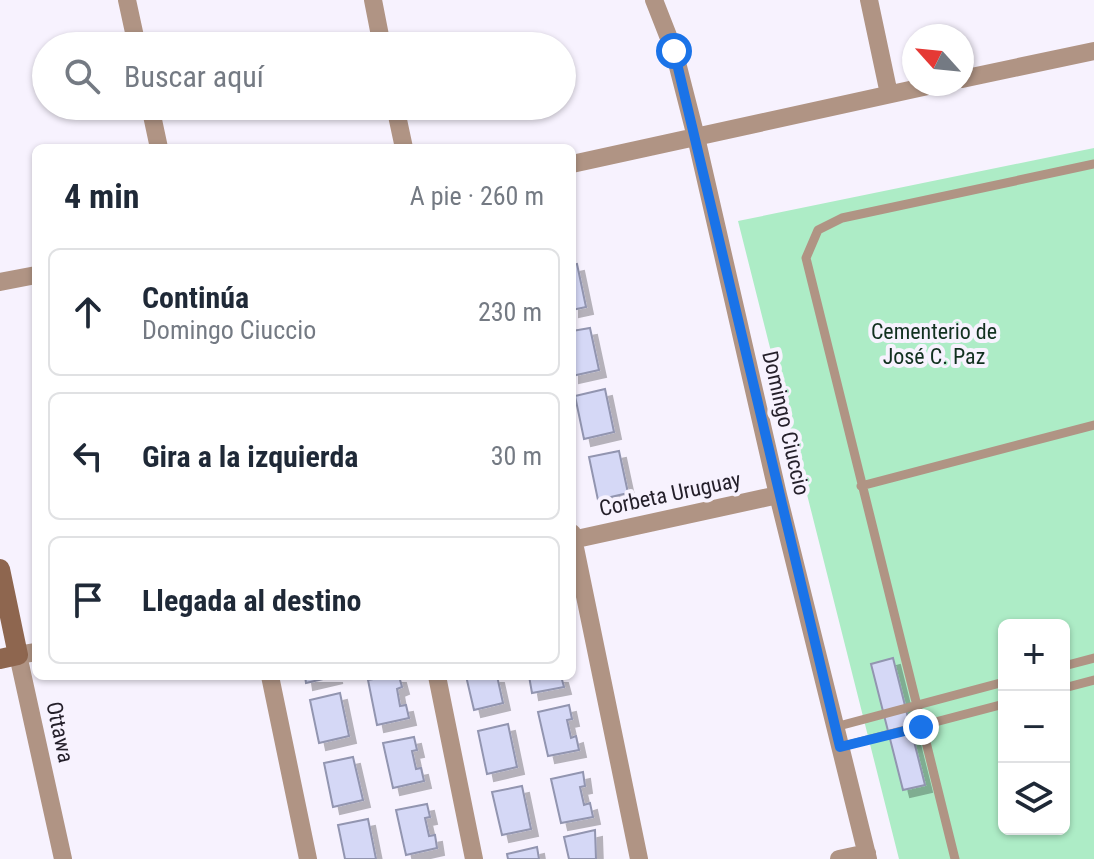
<!DOCTYPE html>
<html lang="es">
<meta charset="utf-8">
<style>
body{margin:0;font-family:"Roboto Condensed",sans-serif;background:#f6f6f7;color:#1f2937}
.controls{position:absolute;right:24px;bottom:24px;display:grid;overflow:hidden;border-radius:12px;box-shadow:0 2px 6px #0004}
.controls button{width:72px;height:72px;display:grid;place-items:center;padding:0;border:0;border-bottom:2px solid #e0e1e3;background:#fff;color:#1f2937;font:40px sans-serif}
.compass{position:absolute;left:902px;top:24px;width:72px;height:72px;border-radius:50%;background:#fff;box-shadow:0 2px 6px #0004;rotate:297deg}
.stop{position:absolute;width:24px;height:24px;margin:-18px;border:6px solid #1a73e8;border-radius:50%;background:#fff}
.stop.end{background:#1a73e8;border-color:#fff;box-shadow:0 2px 8px #0008}
.list{margin:0;padding:0;list-style:none}
h2{display:flex;justify-content:space-between;align-items:center;height:104px;margin:0;padding:0 32px;font-size:34px}
h2 small{font-size:26px;font-weight:400;color:#747a83}
.list li{display:grid;grid-template-columns:52px 1fr auto;gap:24px;align-items:center;box-sizing:border-box;height:128px;margin:0 16px 16px;padding:0 16px;border:2px solid #e0e1e3;border-radius:12px}
.list b{display:block;font-size:30px;white-space:nowrap}
.list p{margin:0;font-size:26px;white-space:nowrap;color:#747a83}
.list em{font-size:26px;font-style:normal;color:#747a83}
.icon{flex:none;width:44px;height:44px;fill:none;stroke:currentColor;stroke-width:2;stroke-linecap:round;stroke-linejoin:round}
.map{position:relative;flex:none;width:1094px;height:859px;overflow:hidden}
.search{position:absolute;background:#fff;box-shadow:0 2px 6px #0004;left:32px;top:32px;width:544px;height:88px;display:flex;align-items:center;gap:20px;box-sizing:border-box;padding:0 28px;border-radius:44px;color:#747a83;font-size:30px}
.panel{position:absolute;background:#fff;box-shadow:0 2px 6px #0004;left:32px;top:144px;width:544px;height:536px;border-radius:12px}
.map>svg:first-child{display:block}
</style>
<div class="map">
<svg width="1094" height="859" viewBox="0 0 1094 859">
<defs>
<filter id="shadow"><feDropShadow dx="7" dy="7" stdDeviation="0" flood-color="#0004"/></filter>
</defs>
<rect width="100%" height="100%" fill="#f7f2fe"/>
<path fill="#adecc6" fill-rule="evenodd" d="M1094,148V859H899L738,221ZM1004,625H1064V829H1004Z"/>
<path fill="#d5d8f6" stroke="#9295b0" stroke-width="2" filter="url(#shadow)" d="M577,264L586,307L572,310V265Z
M590,328L599,370L572,376V331Z
M605,389L614,432L584,439L575,396Z
M619,451L628,493L598,500L589,457Z
M893,658L925,785L903,790L871,664Z
M305,676H336L306,683Z
M389,676H399L402,687L397,689L400,706L406,705L409,718L377,725L368,680Z
M466,676H497L503,703L474,710Z
M529,676H561L564,687L532,693Z
M340,693L349,736L319,743L310,700Z
M569,705L572,719L567,720L571,738L576,736L579,750L548,756L538,712Z
M508,724L517,767L487,774L478,731Z
M414,737L417,750L412,751L416,769L421,768L424,781L393,788L383,743Z
M353,757L363,800L333,807L324,763Z
M583,772L585,786L580,787L584,805L590,803L593,817L561,823L551,779Z
M522,786L531,829L502,835L492,792Z
M427,804L430,817L425,818L429,836L435,835L437,848L406,855L396,810Z
M368,819L376,859H345L338,825Z
M595,830L596,859H569L564,837Z
M537,847L539,859H508L507,854Z"/>
<g fill="none" stroke-linecap="round" stroke-linejoin="round">
<path stroke="#b09484" stroke-width="9" d="M861,486L1094,425
M1064,666L1094,658
M1064,688L1094,680
M835,727L1004,682
M840,747L1004,704
M955,859L806,258L818,230L842,218L1094,164"/>
<path stroke="#b09484" stroke-width="18" d="M127,0L137,46
M373,0L382,46
M654,0L674,51L696,137L778,495L868,859
M869,0L889,94
M962,79L1094,51
M150,106L159,148
M395,106L404,148
M572,164L937,84
M0,282L36,275
M572,533L639,859
M572,540L778,495
M36,652L18,655L63,859
M270,676L308,859
M437,676L474,859
M839,859L867,853"/>
<path stroke="#8e664f" stroke-width="20" d="M0,569L18,655L0,659"/>
</g>
<g fill="none" stroke-linecap="round" stroke-linejoin="round">
<path stroke="#1a73e8" stroke-width="10" d="M674,51L840,747L921,727"/>
</g>
<g text-anchor="middle" dominant-baseline="central" stroke-width="8" stroke-linejoin="round" paint-order="stroke">
<g font-size="22" fill="#11301f" stroke="#f7f2fe">
<text x="934" y="331">Cementerio de<tspan x="934" dy="25">José C. Paz</tspan></text>
</g>
<g font-size="22" fill="#241f2a" stroke="#f7f2fe">
<text transform="translate(786 423) rotate(77)">Domingo Ciuccio</text>
<text transform="translate(670 494) rotate(-12)">Corbeta Uruguay</text>
<text transform="translate(60 732) rotate(78)">Ottawa</text>
</g>
</g>
</svg>
<div class="controls">
<button>+</button>
<button>−</button>
<button><svg class="icon" aria-label="layers" viewBox="0 0 24 24"><path d="M12 4l9 5-9 5-9-5zM3 14l9 5 9-5"/></svg></button>
</div>
<svg class="compass" viewBox="-18 -18 36 36"><path d="M0-13l5 13h-10z" fill="#e53935"/><path d="M0 13l5-13h-10z" fill="#747a83"/></svg>
<div class="stop" style="left:674px;top:51px"></div>
<div class="stop end" style="left:921px;top:727px"></div>
<div class="search"><svg class="icon" aria-label="search" viewBox="0 0 24 24"><circle cx="10" cy="10" r="6"/><path d="M15 15l6 6"/></svg>Buscar aquí</div>
<section class="panel">
<h2>4 min<small>A pie · 260 m</small></h2>
<ul class="list">
<li><svg class="icon" aria-label="ahead" viewBox="0 0 24 24"><path d="M12 20V5M6 11l6-6 6 6"/></svg><div><b>Continúa</b><p>Domingo Ciuccio</p></div><em>230 m</em></li>
<li><svg class="icon" aria-label="left" viewBox="0 0 24 24"><path d="M17 20v-9H6M10 6l-5 5 5 5"/></svg><div><b>Gira a la izquierda</b></div><em>30 m</em></li>
<li><svg class="icon" aria-label="arrive" viewBox="0 0 24 24"><path d="M6 21V4h12l-3 4 3 4H6"/></svg><div><b>Llegada al destino</b></div></li>
</ul>
</section>
</div>
